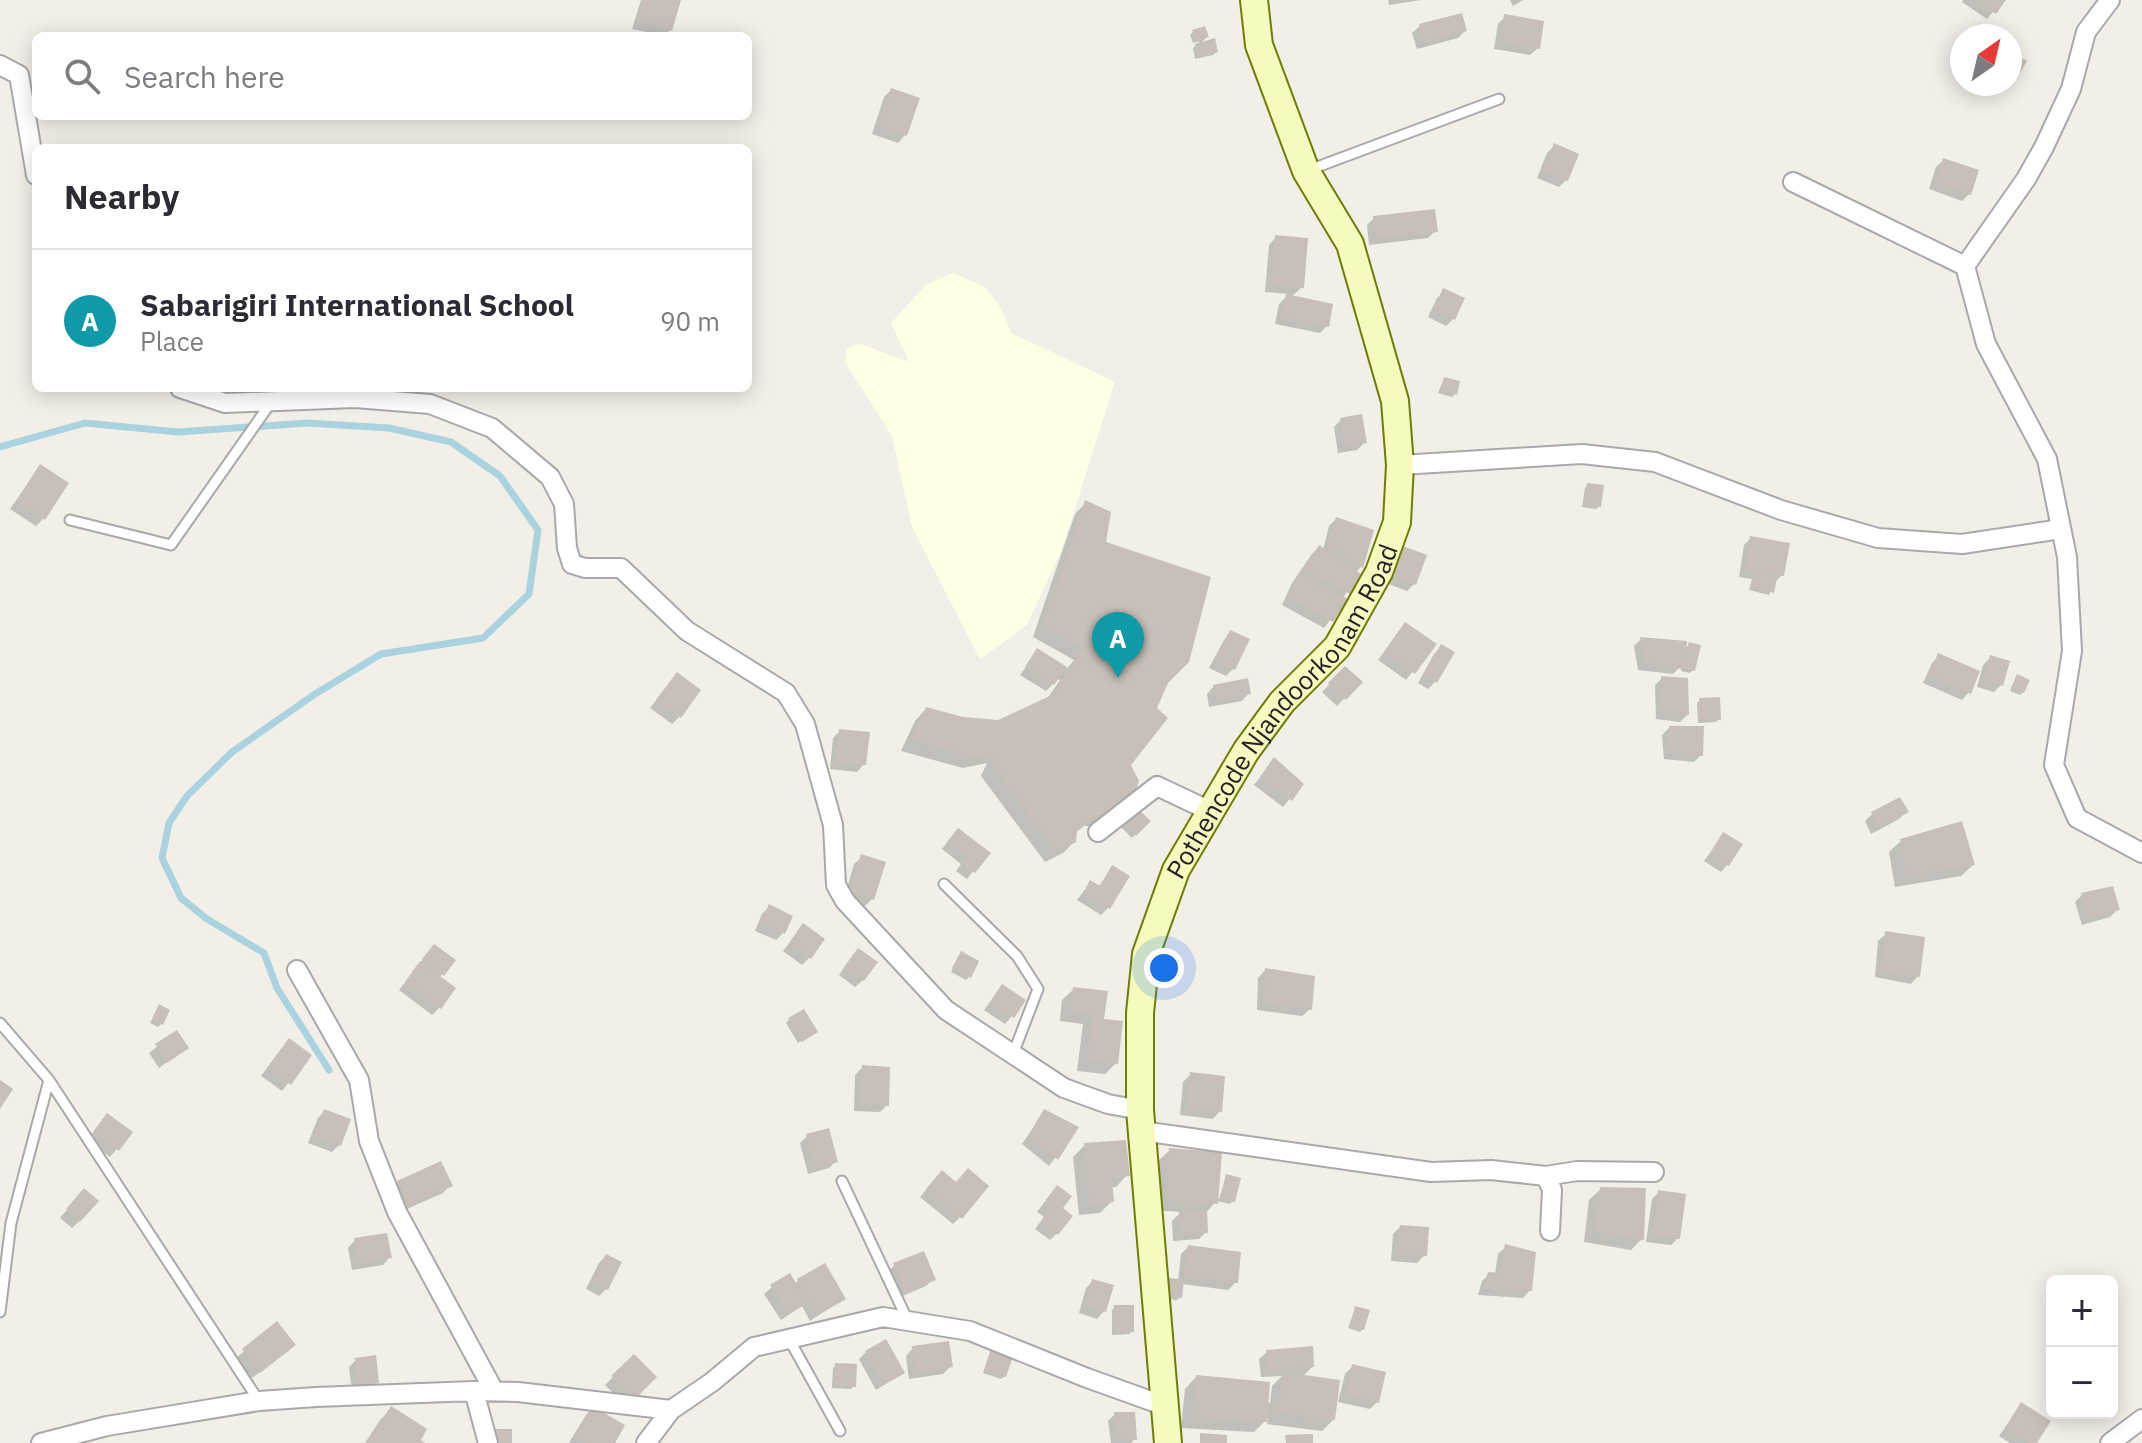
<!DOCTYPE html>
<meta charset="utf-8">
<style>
body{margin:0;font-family:"IBM Plex Sans",sans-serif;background:#f7f7f7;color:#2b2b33}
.controls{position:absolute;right:24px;bottom:24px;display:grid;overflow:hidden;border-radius:12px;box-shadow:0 4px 20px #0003}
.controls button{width:72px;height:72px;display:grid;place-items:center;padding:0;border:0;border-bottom:2px solid #e1e1e2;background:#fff;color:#2b2b33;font:40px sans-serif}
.compass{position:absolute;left:1950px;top:24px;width:72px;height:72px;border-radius:50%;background:#fff;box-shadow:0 4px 20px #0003;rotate:34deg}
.you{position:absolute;left:1164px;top:968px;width:28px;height:28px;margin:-20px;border:6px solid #fff;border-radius:50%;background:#1a73e8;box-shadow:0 0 0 12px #1a73e833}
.badge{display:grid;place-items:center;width:52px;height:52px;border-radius:50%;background:#d40000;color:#fff;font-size:26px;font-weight:700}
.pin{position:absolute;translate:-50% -66px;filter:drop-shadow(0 2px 4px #0008)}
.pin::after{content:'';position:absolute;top:42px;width:28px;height:24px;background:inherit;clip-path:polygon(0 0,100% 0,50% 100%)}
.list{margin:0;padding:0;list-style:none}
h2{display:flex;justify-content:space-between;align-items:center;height:104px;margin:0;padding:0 32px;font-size:34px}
h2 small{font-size:26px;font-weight:400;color:#7c7c81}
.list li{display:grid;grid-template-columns:52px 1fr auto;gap:24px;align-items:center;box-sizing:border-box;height:144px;padding:0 32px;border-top:2px solid #e1e1e2}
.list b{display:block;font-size:30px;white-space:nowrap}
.list p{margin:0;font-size:26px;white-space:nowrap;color:#7c7c81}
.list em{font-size:26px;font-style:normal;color:#7c7c81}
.icon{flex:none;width:44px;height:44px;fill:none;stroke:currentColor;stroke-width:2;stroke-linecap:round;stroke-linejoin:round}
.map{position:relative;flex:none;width:2142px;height:1443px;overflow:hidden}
.search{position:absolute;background:#fff;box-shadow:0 4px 20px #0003;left:32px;top:32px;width:720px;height:88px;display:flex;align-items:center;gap:20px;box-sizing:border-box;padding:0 28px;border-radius:12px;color:#7c7c81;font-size:30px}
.panel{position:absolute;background:#fff;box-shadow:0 4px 20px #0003;left:32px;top:144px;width:720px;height:248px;border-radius:12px}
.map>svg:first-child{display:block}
</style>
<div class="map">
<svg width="2142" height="1443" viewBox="0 0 2142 1443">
<rect width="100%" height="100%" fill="#f2efe9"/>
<path fill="#ffffe5" d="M953,273L985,287L1002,310L1011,333L1115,382L1062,549L1027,625L980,659L912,527L892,436L845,362L847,348L860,344L909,362L891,323L926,285Z"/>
<path fill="#0003" d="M641,0H679L670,30L664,36L632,29Z
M1388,0H1421L1389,5Z
M1510,0H1523L1513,6Z
M1963,0H2003L1987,19L1962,2Z
M1505,17L1538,48L1530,55L1494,49L1498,24Z
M1420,26L1465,31L1458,38L1417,49L1412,33Z
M1193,32L1207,37L1199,45L1216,52L1213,55L1195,59L1193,48L1200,41L1193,43L1190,35Z
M891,90L917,99L905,135L898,143L872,134L884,97Z
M1554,146L1566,180L1559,187L1537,178L1547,153Z
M1944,160L1969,194L1962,201L1929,189L1936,167Z
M1374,218L1435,231L1428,238L1369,245L1367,225Z
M1276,237L1302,287L1291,297L1327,326L1320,333L1275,324L1279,304L1289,294L1265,292L1269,245Z
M1444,291L1453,319L1446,326L1428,317L1437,298Z
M1444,379L1455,394L1452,397L1438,393Z
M1341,420L1364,443L1357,450L1338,453L1334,427Z
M40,467L43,519L36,526L10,509Z
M1588,485L1599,506L1596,509L1582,507L1585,488Z
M1086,503L1166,682L1128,765L1136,781L1099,826H1084L1075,833V841L1063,853L1045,862L981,776L987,763L963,768L901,751L915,721L926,709L962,719L999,722L1047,699L1060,680L1058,679L1046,691L1020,675L1038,650L1067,669L1074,660L1033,637L1075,514Z
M1336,519L1372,532L1361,567L1356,572L1358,574L1343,598L1345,600L1324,628L1282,605L1292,583L1312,554L1319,547L1323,550L1329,526Z
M1751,538L1782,575L1774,583L1769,595L1749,590L1752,579L1739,577L1744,545Z
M1404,548L1414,584L1407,591L1386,583L1396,556Z
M1399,631L1434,644L1406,680L1378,660Z
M1231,632L1233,669L1226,676L1209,668L1224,640Z
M1641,639L1684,650L1689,644L1693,670L1690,673L1681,671L1682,665L1673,674L1638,670L1634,646Z
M1442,646L1435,682L1428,689L1418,683L1434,654Z
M1939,656L1969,692L1962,700L1923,683L1932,663Z
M1990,658L2001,685L1994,692L1977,687L1983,665Z
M1345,668L1360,682L1337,706L1322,692Z
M677,674L679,717L672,724L650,708Z
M2017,677L2023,692L2020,695L2010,691Z
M1662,678L1687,715L1680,722L1656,719L1655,685Z
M1214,686L1249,693L1242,701L1209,707L1207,694Z
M1700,700L1719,719L1716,722L1698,723L1697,703Z
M1669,728L1701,755L1694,762L1664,759L1662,735Z
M840,731L864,764L857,772L830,769L833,738Z
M1274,760L1302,784L1283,807L1254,785Z
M1900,800L1906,812L1899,819L1871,834L1865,821L1872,814Z
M1138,811L1148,821L1132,838L1121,827Z
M1724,834L1728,864L1721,872L1704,861Z
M951,837L988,853L967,879L956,871L961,864L942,849Z
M1901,841L1973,865L1961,876L1895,887L1889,852Z
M862,857L872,899L865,906L844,899L854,864Z
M1113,868L1108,908L1101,915L1077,900L1091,882L1098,887Z
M2082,895L2117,910L2110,917L2082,925L2075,902Z
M770,906L791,916L783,933L776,940L755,931L762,914Z
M803,926L809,958L802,965L783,951Z
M1886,934L1918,976L1911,984L1875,977L1878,941Z
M427,954L453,961L439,978L440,1007L432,1015L399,990Z
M958,957L969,977L966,980L951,972Z
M851,958L863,980L855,987L839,975Z
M1265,970L1310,1009L1302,1016L1257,1010L1258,978Z
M1002,986L1012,1016L1005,1024L984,1010Z
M1074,989L1102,1021L1116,1063L1105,1074L1077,1071L1083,1024L1060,1021L1062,1000Z
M157,1010L161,1024L158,1027L150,1023Z
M789,1020L812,1035L798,1043L786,1023Z
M176,1032L186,1048L159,1068L149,1053Z
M282,1048L310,1055L282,1091L261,1076Z
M863,1067L887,1105L880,1112L854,1111L855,1075Z
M1191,1074L1220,1111L1213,1119L1180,1115L1183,1082Z
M325,1111L339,1145L332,1152L308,1143L318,1118Z
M1045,1111L1076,1128L1049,1166L1022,1144Z
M107,1115L130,1133L110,1157L87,1140Z
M807,1136L836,1161L829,1168L808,1174L800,1143Z
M1085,1145L1127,1175L1116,1187H1110L1112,1201L1100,1213L1079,1215L1073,1157Z
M1170,1150L1217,1199H1219L1227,1176L1233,1201L1230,1204L1216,1201L1205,1214L1206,1232L1199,1239L1173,1241L1172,1221L1181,1212L1154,1210L1158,1161Z
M935,1179L960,1217L953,1224L920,1197Z
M398,1182L450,1185L443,1193L400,1212L390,1190Z
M1601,1189L1642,1239L1631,1250L1584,1242L1589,1200Z
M1659,1192L1678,1238L1671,1245L1646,1242L1652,1199Z
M1050,1195L1060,1208L1057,1233L1050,1240L1035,1229L1044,1217L1037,1212Z
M77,1198L79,1221L72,1228L60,1218Z
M1400,1227L1425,1255L1417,1263L1391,1261L1393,1234Z
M355,1240L390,1257L383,1265L352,1270L348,1248Z
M1188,1247L1236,1282L1228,1290L1182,1284L1180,1297L1177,1300L1160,1298L1178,1281L1181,1254Z
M1506,1247L1530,1290L1523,1298L1478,1295L1482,1281L1489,1274H1495L1498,1254Z
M606,1256V1289L599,1296L586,1289L599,1263Z
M895,1265L933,1279L926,1286L898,1298L887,1272Z
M798,1281L843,1299L810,1321L802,1306L781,1320L764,1294L772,1287L794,1284Z
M1093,1281L1104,1311L1097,1319L1079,1313L1086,1288Z
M1115,1307L1132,1331L1129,1334L1112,1335V1310Z
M1355,1309L1363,1329L1360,1332L1348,1328Z
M277,1324L286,1352L252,1378L236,1358Z
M913,1348L951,1366L943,1374L909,1379L906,1356Z
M991,1351L1005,1376L1001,1379L983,1373Z
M866,1352L902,1373L876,1390L859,1359Z
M1267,1352L1312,1367L1302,1377L1334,1419L1322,1431L1267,1424L1268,1418L1254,1432L1181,1428L1185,1389L1196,1377L1270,1403L1272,1386L1282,1376L1261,1377L1259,1359Z
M634,1357L654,1377L625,1405L605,1385Z
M356,1360L377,1382L370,1390L352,1392L349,1367Z
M836,1365L854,1386L851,1389L832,1388L833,1368Z
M1353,1366L1377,1402L1370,1409L1338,1402L1345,1374Z
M2021,1405L2035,1443H2010L1999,1436Z
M392,1408L422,1443H365L380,1420Z
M593,1408L613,1443H569L586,1415Z
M1115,1414L1135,1439L1131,1443H1111L1108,1421Z"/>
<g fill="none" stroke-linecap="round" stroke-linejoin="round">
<path stroke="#aad3df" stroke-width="7" d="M0,447L85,423L178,432L307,423L389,428L451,442L500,476L538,530L529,594L483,638L381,654L315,694L232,752L187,796L169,823L162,858L181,898L207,919L264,953L277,988L329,1070"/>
</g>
<path fill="#c7bfb8" d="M645,0H681L672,31L638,21Z
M1977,0H2006L1996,14Z
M1462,13L1467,31L1424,43L1419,24Z
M1504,14L1544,21L1540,49L1500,42Z
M1205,26L1209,37L1196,41L1192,30Z
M1215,38L1218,52L1198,58L1195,44Z
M2010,52L2027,61L2016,80L2010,77Z
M891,88L920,98L907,136L878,126Z
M1554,143L1579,154L1568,181L1543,171Z
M1943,158L1979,170L1971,195L1935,182Z
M1435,209L1438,232L1375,238L1373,216Z
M1275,235L1308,238L1304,288L1271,285Z
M1443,288L1465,298L1455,320L1434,310Z
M1286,294L1333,304L1329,327L1281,317Z
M1444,377L1460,381L1457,395L1440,390Z
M1362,414L1367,443L1345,446L1340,418Z
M40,464L69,483L45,520L16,501Z
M1587,483L1604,485L1601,507L1584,505Z
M1085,500L1111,512L1106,542L1211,577L1189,662L1168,683L1157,708L1168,718L1131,765L1139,781L1133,799L1112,816L1098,815L1077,831L1076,842L1057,852L991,763L996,753L976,757L911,740L926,707L963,717L998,720L1052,695L1083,648L1043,625Z
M1336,517L1374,530L1363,568L1328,546Z
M1750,536L1790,543L1784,576L1745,570Z
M1319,545L1361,574L1350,594L1304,569Z
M1403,546L1427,555L1416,585L1392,576Z
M1299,573L1348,599L1333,622L1288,598Z
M1755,573L1777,578L1774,593L1751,587Z
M1405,622L1437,644L1415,674L1384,652Z
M1230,630L1250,639L1235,670L1215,660Z
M1640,637L1687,641L1685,659L1689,642L1701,645L1695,671L1645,663Z
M1441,644L1455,652L1437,683L1423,675Z
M1037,648L1067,667L1054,685L1025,667Z
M1938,653L1980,671L1971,694L1929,675Z
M1990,655L2010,661L2003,686L1983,680Z
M1345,666L1363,682L1346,700L1328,683Z
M677,672L701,690L681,718L656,700Z
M2017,674L2030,680L2024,693L2011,688Z
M1661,676L1688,678L1689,715L1662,712Z
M1248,678L1251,694L1216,701L1213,685Z
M1720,697L1721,720L1700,721L1699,698Z
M1669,726H1704L1703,756L1670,752Z
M839,729L870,732L866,765L836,762Z
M1274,757L1304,784L1292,801L1260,777Z
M1900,797L1909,812L1879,828L1871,812Z
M1137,808L1151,821L1136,836L1123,823Z
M1962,821L1975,865L1906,876L1900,839Z
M958,828L991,853L975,873L961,863L967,856L948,841Z
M1723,832L1743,844L1729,866L1710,853Z
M861,854L886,862L874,900L850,892Z
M1112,865L1130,876L1110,909L1083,893L1090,880L1100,886Z
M2113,886L2120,910L2089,919L2081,893Z
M769,904L793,916L785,934L761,923Z
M803,923L825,939L811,959L789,943Z
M1885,931L1925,937L1920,977L1881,971Z
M434,944L456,960L444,976L422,959Z
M858,948L878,962L864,981L844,967Z
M961,951L979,961L971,978L952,968Z
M420,961L456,988L441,1009L405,982Z
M1265,968L1315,976L1312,1010L1263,1003Z
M1002,984L1026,1000L1014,1018L990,1002Z
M1073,987L1108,991L1104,1019L1123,1021L1118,1064L1087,1060L1093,1013L1070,1010Z
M159,1004L170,1010L163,1025L152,1019Z
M804,1009L818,1032L802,1042L788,1018Z
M177,1030L189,1048L167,1063L155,1044Z
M289,1038L312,1055L291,1085L267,1068Z
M862,1065L890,1067L889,1106L860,1105Z
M1190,1072L1225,1076L1222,1112L1187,1109Z
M0,1080L13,1089L0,1109Z
M324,1109L351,1119L341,1146L314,1136Z
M1044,1109L1079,1127L1058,1160L1028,1136Z
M107,1113L133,1132L119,1151L93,1132Z
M829,1128L838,1162L815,1168L806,1134Z
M1126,1140L1130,1176L1112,1178L1114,1202L1089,1204L1084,1143Z
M1169,1148L1222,1152L1218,1204L1165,1200Z
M441,1161L453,1186L408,1206L397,1181Z
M968,1168L989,1186L962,1219L926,1189L942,1170L956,1182Z
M1226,1174L1241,1178L1235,1202L1220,1198Z
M1057,1185L1072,1196L1063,1208L1073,1216L1058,1235L1041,1221L1050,1209L1043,1204Z
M1600,1187L1646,1188L1644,1240L1594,1231Z
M84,1188L99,1201L80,1222L66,1209Z
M1658,1190L1686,1194L1680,1239L1652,1236Z
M1207,1210L1208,1233L1180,1235L1179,1212Z
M1400,1225L1429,1227L1427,1256L1397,1254Z
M387,1233L392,1258L359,1264L354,1238Z
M1505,1244L1536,1252L1532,1291L1483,1288L1488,1272L1500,1273Z
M1188,1245L1241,1252L1238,1283L1184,1277Z
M924,1251L936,1280L905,1292L893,1263Z
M606,1254L622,1262L608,1290L592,1281Z
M825,1263L846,1299L818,1315L797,1279Z
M790,1273L808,1303L789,1314L770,1285Z
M1164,1277L1184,1280L1182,1298L1162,1296Z
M1092,1279L1114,1285L1106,1312L1085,1306Z
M1114,1305H1134V1332H1114Z
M1355,1306L1370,1310L1364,1330L1350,1326Z
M277,1321L296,1345L260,1373L242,1349Z
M886,1339L905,1373L884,1385L865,1351Z
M949,1341L953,1367L916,1373L912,1346Z
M1313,1346L1314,1367L1268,1371L1266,1350Z
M991,1349L1013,1356L1006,1377L984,1370Z
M634,1354L657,1377L634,1400L611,1376Z
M376,1355L379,1383L359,1386L355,1358Z
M835,1363L857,1364L856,1387L834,1386Z
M1352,1364L1386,1372L1379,1403L1345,1395Z
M1283,1372L1340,1380L1335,1420L1278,1413Z
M1196,1375L1270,1382L1267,1422L1192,1417Z
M2021,1402L2051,1421L2037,1443H2028L2005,1428Z
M391,1406L427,1429L421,1440L425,1443H367Z
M592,1406L625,1425L615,1443H586L574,1436Z
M1114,1412H1135L1137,1440L1118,1439Z
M495,1429H512V1443H495Z
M1200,1433L1227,1435V1443H1200Z
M1313,1434V1443H1286L1285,1435Z"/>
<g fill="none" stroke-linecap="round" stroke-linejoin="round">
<defs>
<path id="lane" d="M1309,170L1499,99
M70,520L171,545L272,401
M944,884L1017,956L1038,989L1013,1054
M0,1023L49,1080L259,1401
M842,1181L908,1321
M0,1312L11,1223L49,1080
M789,1339L840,1431"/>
<path id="street" d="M2110,0L2086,32L2071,89L2044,147L2026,179L1965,266L1986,344L2047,459L2067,557L2072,651L2054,765L2077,818L2142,853
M0,65L19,75L36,175
M1793,182L1965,266
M180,388L225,403L355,398L430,404L492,428L550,477L564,504L567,548L572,564L585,568H621L687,631L786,693L805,724L833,825L836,885L845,901L946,1010L1064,1088L1108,1104L1140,1110
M1400,465L1582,454L1655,462L1781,510L1878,538L1962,544L2061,529
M1098,832L1157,786L1210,811
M297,970L359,1080L369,1141L397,1212L494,1391
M1142,1131L1431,1172L1491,1170L1546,1176L1552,1190L1550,1231
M1546,1176L1577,1171L1654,1172
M474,1391L488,1443
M41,1443L107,1426L259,1401L316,1397L474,1391L518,1392L671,1410L712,1382L754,1347L883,1317L970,1331L1087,1378L1165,1406
M646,1443L671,1410
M2110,1443L2142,1419"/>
<g id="secondary">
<path id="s1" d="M1168,1443L1140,1110V1013L1146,954L1176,870L1246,751L1282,702L1337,647L1379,572L1397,522L1400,465L1395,401L1350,244L1306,171L1259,45L1254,0"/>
</g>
</defs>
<use href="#lane" stroke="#a9a9a9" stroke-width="13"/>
<use href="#street" stroke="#a9a9a9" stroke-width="22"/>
<use href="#secondary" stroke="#707d05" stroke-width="30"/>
<use href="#lane" stroke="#fff" stroke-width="9"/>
<use href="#street" stroke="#fff" stroke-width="18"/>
<use href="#secondary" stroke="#f7fabf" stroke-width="26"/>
</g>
<g text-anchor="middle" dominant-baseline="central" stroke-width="6" stroke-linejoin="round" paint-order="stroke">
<g font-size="26" fill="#222" stroke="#fff">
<text stroke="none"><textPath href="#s1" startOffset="772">Pothencode Njandoorkonam Road</textPath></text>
</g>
</g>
</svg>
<div class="controls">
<button>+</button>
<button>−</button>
</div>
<svg class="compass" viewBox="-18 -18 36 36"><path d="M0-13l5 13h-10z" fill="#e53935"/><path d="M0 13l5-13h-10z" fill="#7c7c81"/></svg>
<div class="you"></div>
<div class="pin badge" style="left:1118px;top:678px;background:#0f9aa8">A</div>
<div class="search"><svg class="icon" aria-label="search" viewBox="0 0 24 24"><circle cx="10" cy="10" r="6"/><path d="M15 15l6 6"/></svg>Search here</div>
<section class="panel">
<h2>Nearby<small></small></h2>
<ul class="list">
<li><span class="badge" style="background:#0f9aa8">A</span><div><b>Sabarigiri International School</b><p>Place</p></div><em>90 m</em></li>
</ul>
</section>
</div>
